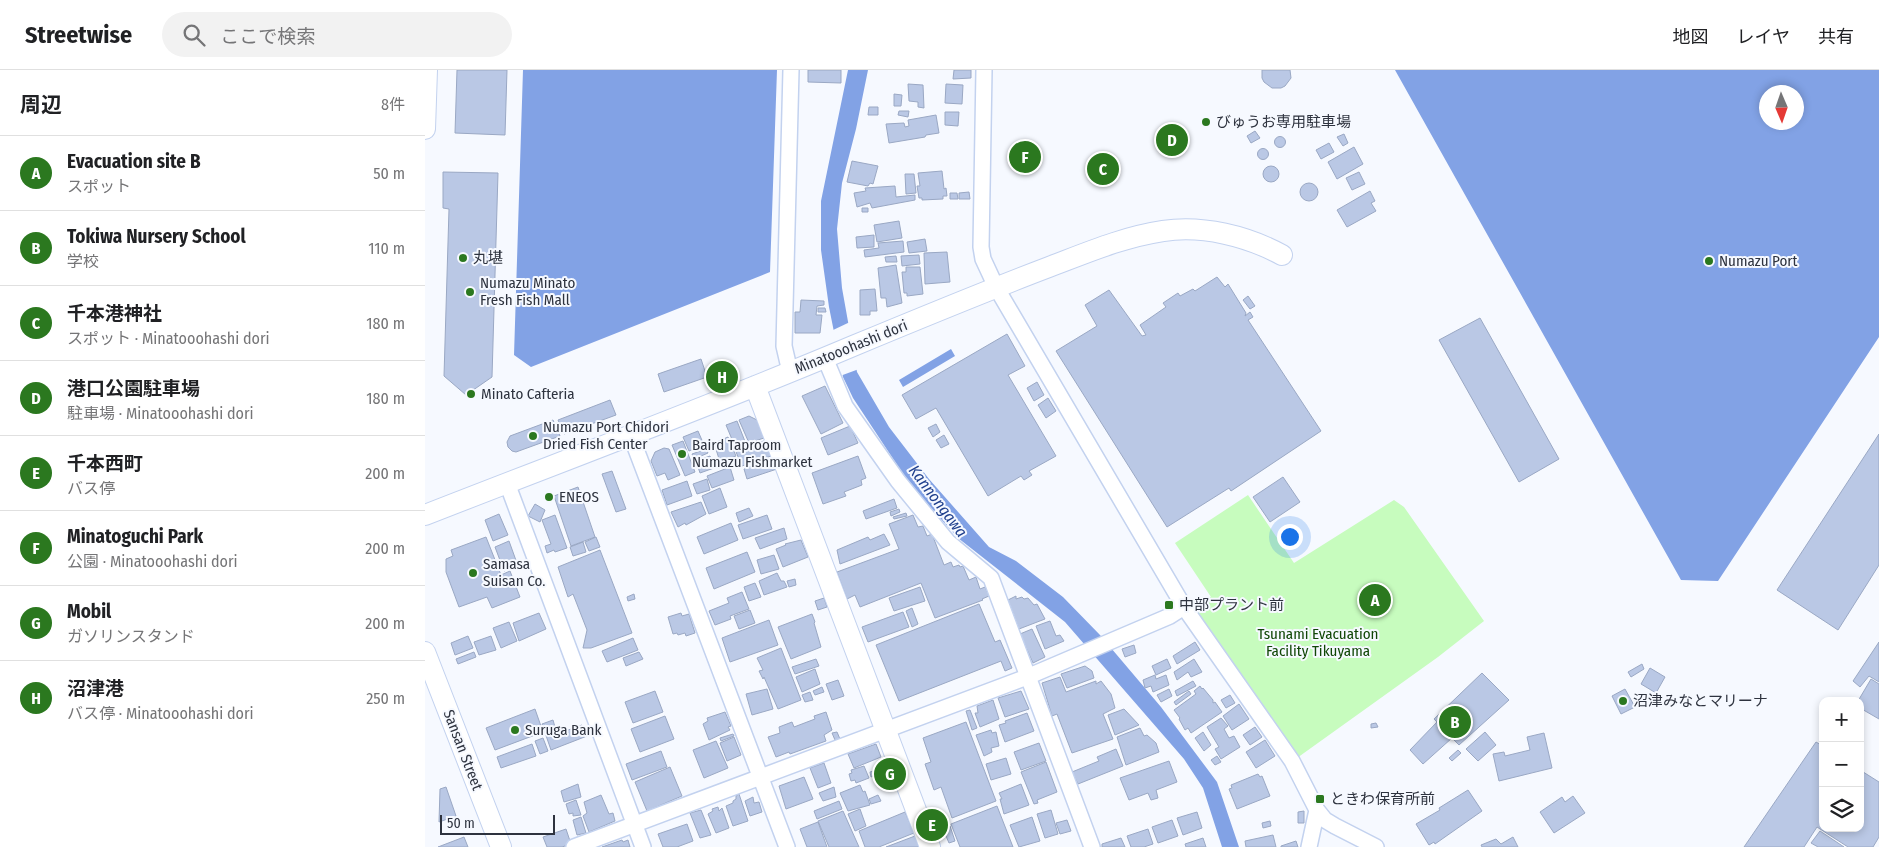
<!DOCTYPE html>
<html lang="ja">
<meta charset="utf-8">
<style>
body{margin:0;font-family:"Fira Sans Condensed","Noto Sans JP",sans-serif;background:#f2f2f2;color:#202124}
.controls{position:absolute;right:15px;bottom:15px;display:grid;overflow:hidden;border-radius:10px;box-shadow:0 2px 8px #0003}
.controls button{width:45px;height:45px;display:grid;place-items:center;padding:0;border:0;border-bottom:1px solid #e0e0e0;background:#fff;color:#202124;font:25px sans-serif}
.compass{position:absolute;left:1334px;top:15px;width:45px;height:45px;border-radius:50%;background:#fff;box-shadow:0 2px 8px #0003;rotate:178deg}
.scale{position:absolute;left:15px;bottom:12px;width:115px;box-sizing:border-box;padding-left:5px;border:2px solid #2e333f;border-top:0;font-size:14px;line-height:18px;white-space:nowrap;color:#2e333f;-webkit-text-stroke:4px #f6f9ff;paint-order:stroke}
.you{position:absolute;left:864px;top:466px;width:18px;height:18px;margin:-12px;border:4px solid #fff;border-radius:50%;background:#1a73e8;box-shadow:0 0 0 8px #1a73e833}
.badge{display:grid;place-items:center;width:32px;height:32px;border-radius:50%;background:#2b781f;color:#fff;font-size:16px;font-weight:700}
.pin{position:absolute;translate:-50% -50%;border:2px solid #fff;box-shadow:0 1px 5px #0006}
.list{margin:0;padding:0;list-style:none}
h2{display:flex;justify-content:space-between;align-items:center;height:65px;margin:0;padding:0 20px;font-size:21px}
h2 small{font-size:16px;font-weight:400;color:#757577}
.list li{display:grid;grid-template-columns:32px 1fr auto;gap:15px;align-items:center;box-sizing:border-box;height:75px;padding:0 20px;border-top:1px solid #e0e0e0}
.list b{display:block;font-size:19px;white-space:nowrap}
.list p{margin:0;font-size:16px;white-space:nowrap;color:#757577}
.list em{font-size:16px;font-style:normal;color:#757577}
.icon{flex:none;width:28px;height:28px;fill:none;stroke:currentColor;stroke-width:2;stroke-linecap:round;stroke-linejoin:round}
.map{position:relative;flex:none;width:1454px;height:777px;overflow:hidden}
header{display:flex;align-items:center;gap:30px;box-sizing:border-box;height:70px;padding:0 25px;background:#fff;border-bottom:1px solid #e0e0e0}
header strong{font-size:24px}
nav{display:flex;gap:28px;margin-inline-start:auto;font-size:18px}
.search{width:350px;height:45px;background:#f2f2f2;display:flex;align-items:center;gap:12px;box-sizing:border-box;padding:0 18px;border-radius:28px;color:#757577;font-size:19px}
main{display:flex}
aside{flex:1;background:#fff}
.map>svg:first-child{display:block}
</style>
<header>
<strong>Streetwise</strong>
<div class="search"><svg class="icon" aria-label="search" viewBox="0 0 24 24"><circle cx="10" cy="10" r="6"/><path d="M15 15l6 6"/></svg>ここで検索</div>
<nav><a>地図</a><a>レイヤ</a><a>共有</a></nav>
</header>
<main>
<aside>
<h2>周辺<small>8件</small></h2>
<ul class="list">
<li><span class="badge">A</span><div><b>Evacuation site B</b><p>スポット</p></div><em>50 m</em></li>
<li><span class="badge">B</span><div><b>Tokiwa Nursery School</b><p>学校</p></div><em>110 m</em></li>
<li><span class="badge">C</span><div><b>千本港神社</b><p>スポット · Minatooohashi dori</p></div><em>180 m</em></li>
<li><span class="badge">D</span><div><b>港口公園駐車場</b><p>駐車場 · Minatooohashi dori</p></div><em>180 m</em></li>
<li><span class="badge">E</span><div><b>千本西町</b><p>バス停</p></div><em>200 m</em></li>
<li><span class="badge">F</span><div><b>Minatoguchi Park</b><p>公園 · Minatooohashi dori</p></div><em>200 m</em></li>
<li><span class="badge">G</span><div><b>Mobil</b><p>ガソリンスタンド</p></div><em>200 m</em></li>
<li><span class="badge">H</span><div><b>沼津港</b><p>バス停 · Minatooohashi dori</p></div><em>250 m</em></li>
</ul>
</aside>
<div class="map">
<svg width="1454" height="777" viewBox="0 0 1454 777">
<rect width="100%" height="100%" fill="#f6f9ff"/>
<path fill="#c7fcbe" d="M823,425L869,493L969,430L979,437L1059,551L1013,587L872,688L766,534L786,527L750,473Z"/>
<path fill="#82a2e5" fill-rule="evenodd" d="M98,0H352L345,202L106,297L89,285Z
M423,0H443L431,59L417,113L412,159L417,218L432,302L464,357L504,409L564,477L591,491L638,527L675,565L736,637L792,712L814,777H797L778,718L759,689L640,552L533,468L486,416L428,328L418,307L404,237L396,180V131Z
M970,0H1454V267L1293,511L1256,510ZM1372,22V52H1342V22Z
M526,279L530,286L478,317L474,310Z"/>
<path fill="#f6f9ff" d="M425,252L434,299L415,306L406,261Z"/>
<path fill="#bac8e5" stroke="#9aa8c4" d="M32,0H82L80,65L30,63Z
M383,0H416V13L383,12Z
M529,0H546V8L528,9Z
M837,0H865L866,8L860,16L856,18H847L839,12L837,8Z
M483,14L498,15L499,38L493,37V32L484,31Z
M521,14L538,15L537,34L520,33Z
M469,24L477,25L476,36H469Z
M444,37H453V45H443Z
M474,41H484L483,47L473,45Z
M520,42H534L533,56L520,55Z
M511,45L514,63L501,65L500,67L464,73L461,54L479,53L480,57L484,56L483,50Z
M830,61L835,68L826,73L822,66Z
M919,64L923,73L918,76L912,67Z
M849.5 72a5.5 5.5 0 1 1 11 0a5.5 5.5 0 1 1-11 0Z
M904,73L909,82L896,89L891,80Z
M929,77L938,94L912,109L903,92Z
M832.5 84a5.5 5.5 0 1 1 11 0a5.5 5.5 0 1 1-11 0Z
M427,91L453,96L448,114L445,113L443,116L422,112Z
M685,92L686,105L672,107L671,94Z
M838 104a8 8 0 1 1 16 0a8 8 0 1 1-16 0Z
M517,101L519,119L521,118L522,126H518V129L497,130V128H494L492,116H495L493,103Z
M18,102L73,103L67,307L41,325L19,306L24,139L18,138Z
M934,102L940,114L927,120L921,108Z
M480,104H489L491,123L481,124Z
M875 122a9 9 0 1 1 18 0a9 9 0 1 1-18 0Z
M470,116L471,127L490,125V130L447,138L445,133L432,137L429,123L441,121L440,118Z
M945,121L950,131L946,133L951,141L922,157L912,140Z
M544,122L545,129H534V123Z
M525,123H532L533,129H525Z
M437,138H443V142H437Z
M474,151L477,168L452,172L449,155Z
M449,165V177L432,178L431,167Z
M500,169L502,181L484,183L482,172Z
M478,171L479,182L440,187L439,180L454,178L453,173Z
M522,182L525,212L500,214L499,183Z
M494,185L495,194L477,196L476,186Z
M471,186L472,192H461L460,187Z
M471,195L477,233L462,237L461,228H456L453,198Z
M481,197H495L498,224L482,226V223H479L477,202H481Z
M792,207L800,217L803,214L821,243L820,246L825,242L828,247L823,250L896,361L806,421L804,418L742,457L631,281L672,256L660,235L684,220L717,266L721,265L715,255L741,237L738,233L753,223L755,226L768,219L770,221Z
M450,219L452,241H445V245H435V220Z
M823,226L830,236L825,239L818,230Z
M376,230L399,231V235L392,236L391,245H397L395,263H370V242H375Z
M393,238H400L401,242H393Z
M1055,248L1134,389L1094,412L1014,270Z
M582,264L600,296L583,305L631,386L604,401L607,405L599,410L596,406L563,426L511,338L491,349L477,325Z
M276,289L282,307L239,322L233,304Z
M612,312L619,325L609,331L602,318Z
M400,316L418,353L396,364L377,326Z
M623,328L631,341L621,348L613,335Z
M185,330L191,345L139,364L133,350Z
M324,346L332,350L339,368L324,373L314,350Z
M128,350L135,366L91,382L87,381L83,377L82,372L85,366Z
M312,351L321,374L311,379L301,355Z
M511,354L515,362L508,367L503,358Z
M425,356L433,373L403,385L396,368Z
M273,361L279,375L264,381L258,367Z
M1454,364V495L1413,560L1352,520Z
M519,365L524,374L516,378L511,370Z
M303,367L311,386L295,392L289,373Z
M341,370L346,386L317,396L311,382Z
M258,371L270,402L260,406L247,375Z
M239,378L244,379L255,405L243,410L240,403L232,406L226,391L230,382Z
M281,379L283,383L269,389L267,384Z
M285,386L289,398L275,403L271,391Z
M433,386L441,408L436,410L437,415L419,422L421,426L398,434L387,403Z
M348,388L352,399L322,409L319,399Z
M305,397L309,410L287,418L282,406Z
M187,401L201,439L191,442L177,404Z
M858,407L875,432L845,452L828,427Z
M282,409L285,420L272,424L268,414Z
M262,411L267,426L242,435L237,420Z
M153,417L170,467L146,476L129,426Z
M295,418L302,437L284,444L277,426Z
M469,429L472,438L441,449L438,441Z
M276,432L281,444L261,455L260,453L253,457L246,442Z
M110,434L120,440L115,452L103,446Z
M324,438L328,446L314,452L311,443Z
M474,439L475,442L466,446L465,442Z
M481,443L482,446L469,449L468,447Z
M74,444L83,465L68,471L60,450Z
M130,445L142,478L130,482L129,480L122,483L120,476L126,474L117,450Z
M342,445L347,459L318,469L313,455Z
M488,445L493,457L498,456L502,466L507,464L519,495L526,492L528,497L534,495L535,497L538,496L544,510L551,507L555,519L560,517L564,526L557,529L558,530L510,548L496,513L435,537L430,525L422,529L412,502L474,479L464,454Z
M306,453L313,470L279,484L272,467Z
M359,458L362,469L335,479L330,468Z
M459,464L465,475L415,494L412,480L443,467L445,470Z
M61,467L76,505L85,501L95,527L67,538L62,527L34,537L21,502V489L28,486L26,480Z
M171,467L175,477L164,481L160,472Z
M376,470L383,487L358,497L351,479L361,475L360,474Z
M84,471L93,496L79,501L70,477Z
M158,472L161,482L148,486L145,477Z
M175,480L207,563L166,578H158L162,560L148,524L143,527L133,497Z
M322,482L330,502L289,519L281,498Z
M349,485L354,499L336,504L332,490Z
M352,503L356,511H359L362,517L339,525L334,511Z
M370,509L371,515L364,517L362,511Z
M330,513L336,527L324,531L319,517Z
M495,517L500,531L469,541L464,528Z
M317,522L324,539L305,546L306,549L290,555L284,541L304,533L302,528Z
M951,522L958,531L945,538L940,528Z
M209,524L210,529L203,531L202,527Z
M591,526V529L597,527L599,529L603,528L609,535L612,534L620,549L594,559L583,530Z
M399,528L402,537L393,540L390,531Z
M554,534L570,572L575,570L587,598L580,601L576,591L474,631L451,575Z
M487,538L493,554L487,557L481,541Z
M325,540L330,553L314,559L309,546Z
M478,542L484,557L443,572L437,557Z
M114,543L121,559L94,571L88,553Z
M256,543L257,546L264,544L270,563L261,566L260,563L253,565L252,563L248,564L243,547Z
M387,544L390,552L389,553L396,577L366,589L353,557Z
M344,550L353,575L305,592L297,568Z
M625,551L631,566L635,565L639,571L620,579L611,556Z
M84,552L92,571L76,578L68,558Z
M607,559L620,587L608,593L595,564Z
M43,566L48,578L30,585L26,573Z
M66,566L71,580L54,585L49,572Z
M208,568L213,580L182,592L177,581Z
M770,572L775,580L752,594L748,586Z
M1454,572V612L1444,606L1435,617L1428,611Z
M709,575L711,583L700,587L697,579Z
M356,578L376,630L353,639L339,607L338,609L334,601L338,600L332,588Z
M49,582L51,587L33,594L31,589Z
M214,582L218,589L201,596L198,588Z
M391,589L394,596L370,604L367,597Z
M742,589L746,598L731,605L727,596Z
M769,589L777,602L766,607L763,602L752,610L749,602Z
M1217,594L1219,599L1206,607L1203,602Z
M660,596L667,601L669,608L642,618L636,604Z
M1225,598L1240,607L1231,623L1216,614Z
M390,599L395,614L377,622L371,607Z
M1057,603L1084,630L1034,675L1027,668L998,694L985,680L1012,652L1009,649Z
M730,605L731,609L741,605L744,615L728,622L726,616L720,618L718,610Z
M635,607L641,622L671,611V614L676,611L686,624L690,638L678,644L688,669L647,683L632,644L627,646L617,613Z
M1446,609L1454,614V649L1435,638V631H1433Z
M413,610L419,626L407,630L401,614Z
M768,611L771,616L752,626L750,621Z
M775,616L777,619L778,618L788,630V633L790,632L797,642L766,663L763,658L760,660L754,649L755,648L749,640L771,624L769,621Z
M397,617L399,622L390,625L388,621Z
M342,619L348,639L327,645L321,624Z
M744,619L747,626L736,632L732,625Z
M1200,619L1210,637L1196,644L1187,626Z
M230,621L238,642L208,653L200,632Z
M596,621L604,639L580,647L573,628Z
M764,621L766,624L751,635L749,632Z
M385,622L388,630L380,632L377,625Z
M805,625L810,633L801,638L796,630Z
M568,630L574,649L555,657L550,643H553L552,636Z
M814,634L824,649L807,660L798,646Z
M110,639L118,662L70,680L61,658Z
M699,639L714,655L690,665L683,645Z
M545,640L552,658L547,660L541,641Z
M300,642L306,656L303,657L305,660L284,670L278,654L283,651L282,648Z
M401,642L407,660L399,665L401,671L365,684L364,682L351,687L343,667L355,663L354,657L367,652L369,657L390,649L389,646Z
M602,643L609,661L580,672L574,655L581,653L580,651Z
M240,646L249,669L215,682L206,659Z
M796,648L803,656L799,659L804,668L809,666L815,677L796,689L790,679L794,677L782,657Z
M128,650L132,664L157,655L162,666L126,680L117,654Z
M541,652L571,731L527,748L516,717L509,720L500,694L506,692L498,668Z
M951,653L953,657L946,658V654Z
M830,657L837,667L825,675L818,665Z
M715,658L719,666L722,665L731,673L734,682L701,695L692,667Z
M566,660L567,663L571,662L574,676L566,678L567,682L559,686L551,665Z
M412,662L415,669L410,670L407,663Z
M778,662L786,675L779,681L770,668Z
M1060,662L1071,675L1053,691L1041,679Z
M1119,663L1127,698L1074,711L1068,684L1079,682L1080,686L1105,680L1102,667Z
M308,664L309,666L296,671L295,668Z
M309,667L316,685L302,691L295,673Z
M118,668L123,681L115,684L110,671Z
M840,670L850,686L831,698L821,682Z
M291,671L303,698L279,708L268,680Z
M1391,672L1398,676V758H1435V700L1454,712V767L1448,777H1423L1392,757L1379,777H1319Z
M614,673L621,691L596,700L589,682Z
M107,674L111,686L76,698L72,687Z
M451,674L456,687L429,698L423,684Z
M691,679L698,696L653,714L647,702L674,691L672,687Z
M1033,680L1036,683L1027,691L1024,688Z
M236,681L242,697L207,710L201,694Z
M792,686L796,692L790,695L786,690Z
M581,688L586,704L566,710L561,694Z
M744,691L752,712L731,720L733,728L726,730L723,723L704,730L695,708Z
M621,692L632,722L612,730L613,733L609,734L596,702Z
M399,693L406,713L393,718L385,698Z
M439,696L444,708L431,713L430,710L426,711L424,704L427,703L426,700Z
M245,697L257,726L222,741L210,712Z
M452,700L453,704L446,707L445,702Z
M833,704L835,707L837,706L845,726L812,739L804,719L807,718L806,715Z
M379,707L388,729L361,739L354,716Z
M153,714L156,727L139,732L136,721Z
M596,714L604,735L579,744L575,729H577L574,723Z
M435,715L438,722L440,721L445,735L423,741L415,723Z
M21,717L31,746L14,752L15,719Z
M409,717L411,727L398,731L394,723Z
M1043,720L1057,741L1010,774L1009,772L1004,775L991,754L1015,740L1014,738Z
M314,724L323,751L308,756L301,736L308,733V731L311,729V726Z
M176,725L184,744L188,743L190,751L164,762L158,746L162,743L159,732Z
M453,725L456,731L446,734L444,729Z
M1148,726L1160,743L1129,763L1115,742L1137,727L1140,732Z
M328,727L329,733L334,732L337,742L325,746L320,731Z
M151,730L156,745L148,746V743L144,744L141,734Z
M414,731L417,739L392,749L389,741Z
M572,736L588,777H535L526,754Z
M293,737L294,741L297,738L304,758L291,763L283,744L288,741L287,739Z
M435,739L441,756L430,761L423,744Z
M276,740L286,765L275,768L265,743Z
M626,740L633,764L620,768L612,744Z
M418,741L434,777H404L393,751Z
M879,741V753H873V742Z
M480,742L489,763L454,777H440L434,761Z
M772,742L777,758L758,765L752,748Z
M156,747L161,763L152,765L148,750Z
M607,747L615,771L594,777L585,755Z
M642,750L646,761L635,764L631,753Z
M747,750L753,766L733,773L727,757Z
M845,751L846,756L838,758L837,753Z
M393,752L402,777H382L375,759Z
M262,754L268,771L252,777H238L233,764Z
M525,756L530,771L524,773L518,759Z
M141,759L146,774L137,777H122L118,767Z
M723,759L728,774L719,777H706L702,766Z
M1395,761L1419,777H1393L1386,773Z
M848,765L851,777H821L820,771Z
M490,766L494,777H461Z
M39,767L43,777H13Z
M1088,767L1093,777H1057L1056,775L1071,769L1076,774Z
M696,768L700,777H677V774Z
M778,768L781,777H761L760,774Z
M197,770L198,772L203,770L205,777H177Z
M871,771L873,777H856V776Z"/>
<g fill="none" stroke-linecap="round" stroke-linejoin="round">
<defs>
<path id="street" d="M559,0L556,177L558,189L571,217L759,537L867,691L892,740L900,750L910,756L951,777
M400,288L420,336L473,411L523,472L566,508L667,777
M365,302L359,276L366,0
M206,366L362,777
M82,413L218,777
M149,777L602,607L745,546L759,537
M884,777L892,740"/>
<path id="secondary" d="M0,59L2,0
M330,316L505,777
M0,445C143,389 286,336 428,276C493,249 558,222 624,197C661,183 698,167 738,161C778,155 822,166 857,185
M0,582L76,777"/>
</defs>
<use href="#street" stroke="#c3d2ef" stroke-width="18"/>
<use href="#secondary" stroke="#c3d2ef" stroke-width="22"/>
<use href="#street" stroke="#fff" stroke-width="15"/>
<use href="#secondary" stroke="#fff" stroke-width="20"/>
</g>
<g fill="#2b781f" stroke="#f6f9ff" stroke-width="2">
<circle cx="781" cy="52" r="5"/>
<circle cx="38" cy="188" r="5"/>
<circle cx="1284" cy="191" r="5"/>
<circle cx="45" cy="222" r="5"/>
<circle cx="46" cy="324" r="5"/>
<circle cx="108" cy="366" r="5"/>
<circle cx="257" cy="384" r="5"/>
<circle cx="124" cy="427" r="5"/>
<circle cx="48" cy="503" r="5"/>
<rect x="739" y="530" width="10" height="10" rx="2.5"/>
<circle cx="1198" cy="631" r="5"/>
<circle cx="90" cy="660" r="5"/>
<rect x="890" y="724" width="10" height="10" rx="2.5"/>
</g>
<g text-anchor="middle" dominant-baseline="central" stroke-width="4" stroke-linejoin="round" paint-order="stroke">
<g font-size="15" fill="#2e333f" stroke="#f6f9ff" text-anchor="start">
<text x="791" y="52">びゅうお専用駐車場</text>
<text x="48" y="188">丸堪</text>
<text x="1294" y="191">Numazu Port</text>
<text x="55" y="213">Numazu Minato<tspan x="55" dy="17">Fresh Fish Mall</tspan></text>
<text x="56" y="324">Minato Cafteria</text>
<text x="118" y="357">Numazu Port Chidori<tspan x="118" dy="17">Dried Fish Center</tspan></text>
<text x="267" y="375">Baird Taproom<tspan x="267" dy="17">Numazu Fishmarket</tspan></text>
<text x="134" y="427">ENEOS</text>
<text x="58" y="494">Samasa<tspan x="58" dy="17">Suisan Co.</tspan></text>
<text x="754" y="535">中部プラント前</text>
<text x="1208" y="631">沼津みなとマリーナ</text>
<text x="100" y="660">Suruga Bank</text>
<text x="905" y="729">ときわ保育所前</text>
</g>
<g font-size="15" fill="#2e333f" stroke="#f6f9ff">
<text transform="translate(426 277) rotate(-22)">Minatooohashi dori</text>
<text transform="translate(38 680) rotate(69)">Sansan Street</text>
</g>
<g font-size="15" fill="#104706" stroke="#f6f9ff">
<text x="893" y="564">Tsunami Evacuation<tspan x="893" dy="17">Facility Tikuyama</tspan></text>
</g>
<g font-size="16" font-style="italic" fill="#20408e" stroke="#f6f9ff">
<text transform="translate(513 431) rotate(53)">Kannongawa</text>
</g>
</g>
</svg>
<div class="controls">
<button>+</button>
<button>−</button>
<button><svg class="icon" aria-label="layers" viewBox="0 0 24 24"><path d="M12 4l9 5-9 5-9-5zM3 14l9 5 9-5"/></svg></button>
</div>
<svg class="compass" viewBox="-18 -18 36 36"><path d="M0-13l5 13h-10z" fill="#e53935"/><path d="M0 13l5-13h-10z" fill="#757577"/></svg>
<div class="scale">50 m</div>
<div class="you"></div>
<div class="pin badge" style="left:950px;top:530px">A</div>
<div class="pin badge" style="left:1030px;top:652px">B</div>
<div class="pin badge" style="left:678px;top:99px">C</div>
<div class="pin badge" style="left:747px;top:70px">D</div>
<div class="pin badge" style="left:507px;top:755px">E</div>
<div class="pin badge" style="left:600px;top:87px">F</div>
<div class="pin badge" style="left:465px;top:704px">G</div>
<div class="pin badge" style="left:297px;top:307px">H</div>
</div>
</main>
